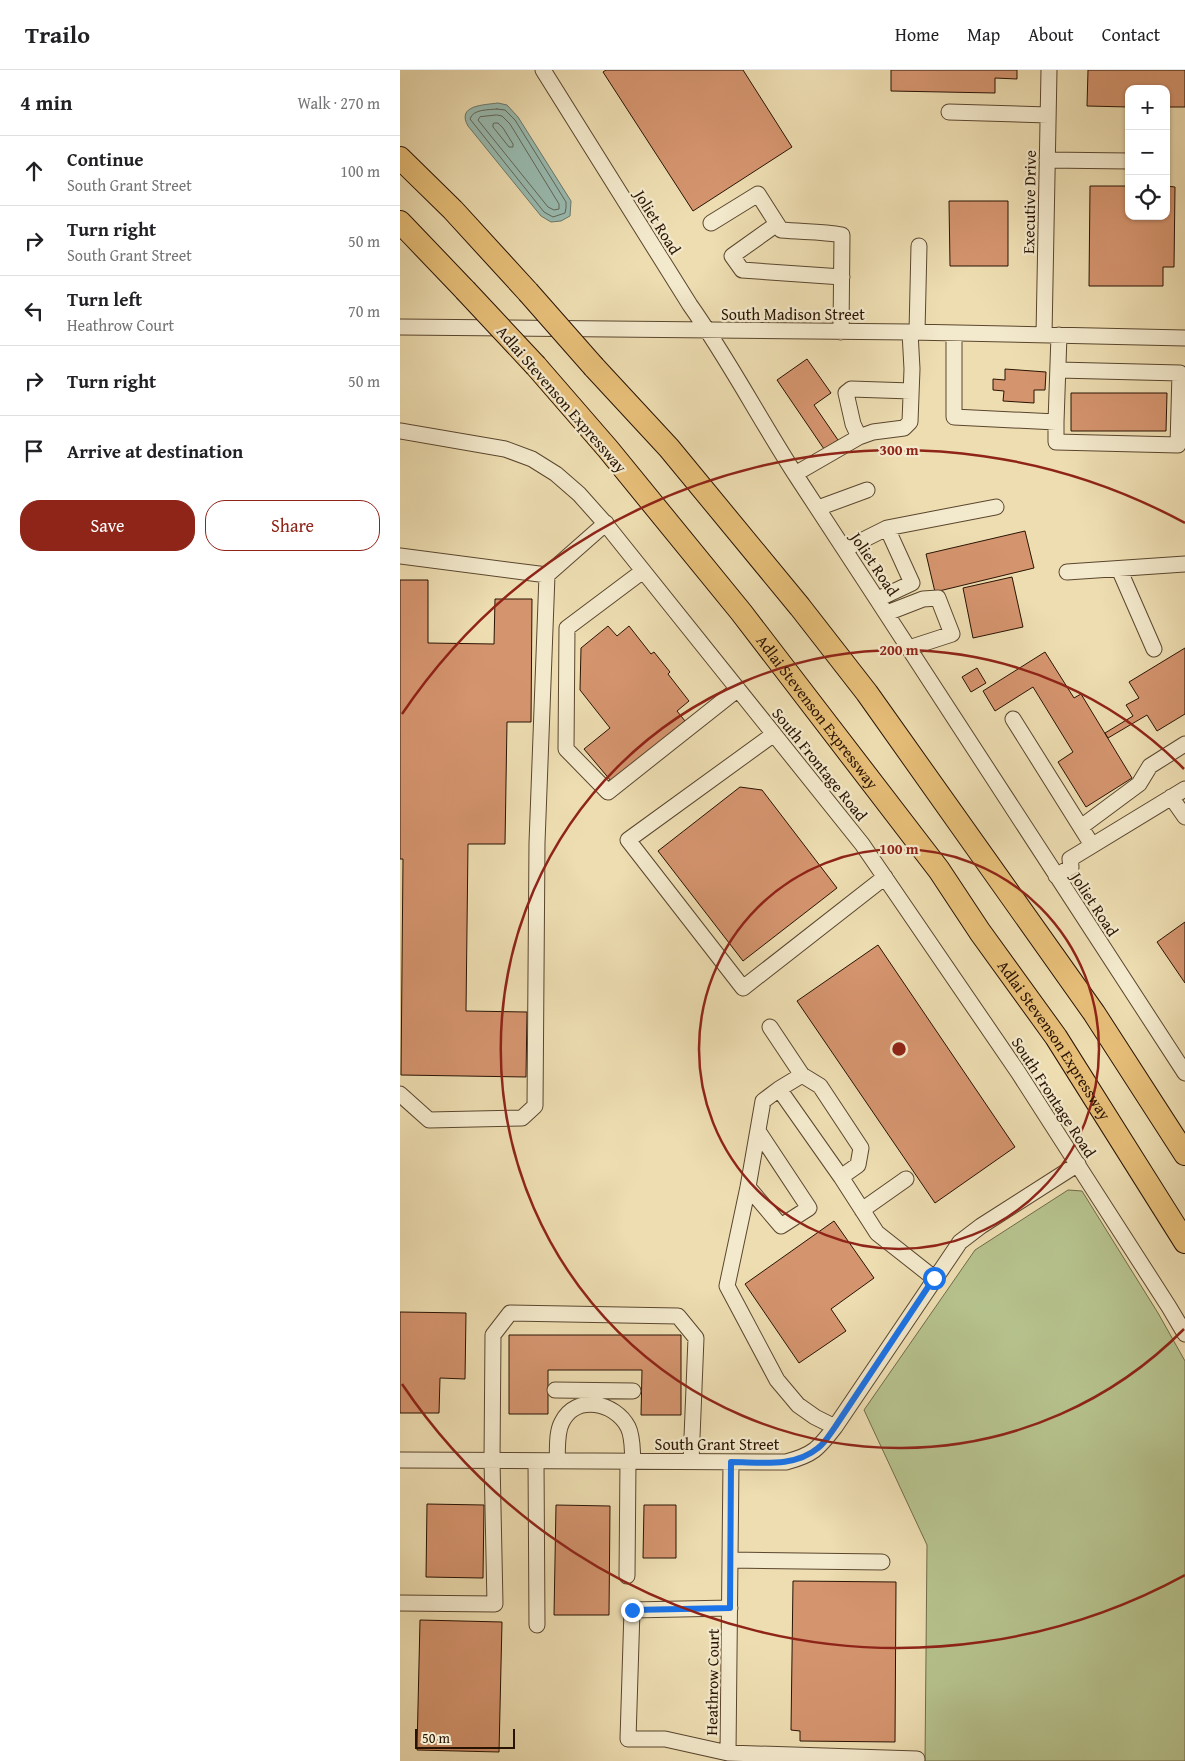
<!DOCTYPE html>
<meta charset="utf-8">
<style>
body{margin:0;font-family:"Gentium Book Plus",serif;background:#f6f6f6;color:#202124}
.controls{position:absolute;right:15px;top:15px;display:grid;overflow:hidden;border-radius:10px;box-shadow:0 1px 4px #0004}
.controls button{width:45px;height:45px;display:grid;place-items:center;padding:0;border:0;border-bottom:1px solid #e0e0e0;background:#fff;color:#202124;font:25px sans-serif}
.scale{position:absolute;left:15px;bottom:12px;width:100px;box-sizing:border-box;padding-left:5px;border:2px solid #291303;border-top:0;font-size:14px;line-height:18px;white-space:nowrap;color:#291303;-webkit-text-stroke:4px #f3e9cc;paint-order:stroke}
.stop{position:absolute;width:15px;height:15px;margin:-11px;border:4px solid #1a73e8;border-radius:50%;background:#fff}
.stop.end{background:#1a73e8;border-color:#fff;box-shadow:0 1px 5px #0008}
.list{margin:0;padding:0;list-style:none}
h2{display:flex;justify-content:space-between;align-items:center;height:65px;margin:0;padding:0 20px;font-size:21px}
h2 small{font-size:16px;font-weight:400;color:#757577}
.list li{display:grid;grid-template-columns:32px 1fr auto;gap:15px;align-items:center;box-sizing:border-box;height:70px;padding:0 20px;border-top:1px solid #e0e0e0}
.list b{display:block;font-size:19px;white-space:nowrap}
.list p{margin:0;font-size:16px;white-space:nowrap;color:#757577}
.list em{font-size:16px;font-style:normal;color:#757577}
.actions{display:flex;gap:10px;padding:15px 20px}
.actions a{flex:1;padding:11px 0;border:1px solid #8f2418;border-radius:20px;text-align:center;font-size:18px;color:#8f2418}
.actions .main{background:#8f2418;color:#fff}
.icon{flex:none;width:28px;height:28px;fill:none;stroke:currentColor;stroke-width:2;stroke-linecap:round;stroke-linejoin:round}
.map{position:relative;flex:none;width:785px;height:1691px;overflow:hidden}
header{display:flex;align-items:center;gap:30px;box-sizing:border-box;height:70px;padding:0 25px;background:#fff;border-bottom:1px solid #e0e0e0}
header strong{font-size:24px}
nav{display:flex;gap:28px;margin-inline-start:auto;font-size:18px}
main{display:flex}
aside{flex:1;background:#fff}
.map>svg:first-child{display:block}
</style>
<header>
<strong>Trailo</strong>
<nav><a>Home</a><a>Map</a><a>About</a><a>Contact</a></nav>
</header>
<main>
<aside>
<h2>4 min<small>Walk · 270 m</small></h2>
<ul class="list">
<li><svg class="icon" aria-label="ahead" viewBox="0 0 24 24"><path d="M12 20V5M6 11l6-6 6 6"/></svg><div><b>Continue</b><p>South Grant Street</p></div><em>100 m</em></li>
<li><svg class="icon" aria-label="right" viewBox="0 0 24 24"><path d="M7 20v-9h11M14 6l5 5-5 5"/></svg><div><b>Turn right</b><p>South Grant Street</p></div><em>50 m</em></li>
<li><svg class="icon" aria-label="left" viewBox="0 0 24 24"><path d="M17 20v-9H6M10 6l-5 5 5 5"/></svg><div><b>Turn left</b><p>Heathrow Court</p></div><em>70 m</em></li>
<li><svg class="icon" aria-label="right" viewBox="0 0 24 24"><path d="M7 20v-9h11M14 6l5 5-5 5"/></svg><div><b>Turn right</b></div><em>50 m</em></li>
<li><svg class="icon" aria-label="arrive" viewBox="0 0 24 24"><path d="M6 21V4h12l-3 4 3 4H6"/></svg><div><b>Arrive at destination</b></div></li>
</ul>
<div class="actions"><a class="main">Save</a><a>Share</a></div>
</aside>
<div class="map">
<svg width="785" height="1691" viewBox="0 0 785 1691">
<rect width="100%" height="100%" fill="#edddb1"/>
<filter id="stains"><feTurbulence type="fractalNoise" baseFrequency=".004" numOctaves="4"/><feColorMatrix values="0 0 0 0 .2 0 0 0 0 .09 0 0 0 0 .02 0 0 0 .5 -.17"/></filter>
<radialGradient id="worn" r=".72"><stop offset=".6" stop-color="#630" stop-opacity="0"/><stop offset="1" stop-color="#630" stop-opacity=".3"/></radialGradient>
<path fill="#b6c28d" stroke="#706a48" d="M668,1120L682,1121L758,1243L785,1291V1691H525L527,1475L464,1340L575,1180Z"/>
<path fill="#99bbb0" stroke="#6c786b" d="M98,33L107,35L118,47L171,131L170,146L161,151L151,152L141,146L68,56C56,35 84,35 98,33Z"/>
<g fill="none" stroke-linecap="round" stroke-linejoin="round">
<path stroke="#61675a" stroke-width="1" d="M97,39L105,40L115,50L166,132V138L165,143L153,147L144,142L70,49C73,39 88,40 97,39Z
M97,45L102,46L110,54L159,134V139L154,140L148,137L78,50L80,47Z
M95,53H98L103,58L113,74V77H109L93,57V54Z"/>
</g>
<path fill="#d4946e" stroke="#291303" d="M206,0H343L392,77L293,141L203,2Z
M491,0H617V9L595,8V23L491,21Z
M688,0H785V37H766V19H729V37L687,36Z
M690,116H729V146H766V116L775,117L774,197H763V216H689Z
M549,131H608V196H550Z
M407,289L431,323L414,335L438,370L424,379L377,310Z
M605,299L646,302L645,320H634V333L603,331L604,321L593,320V309L605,310Z
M671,323H767L766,361H671Z
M625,461L634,498L535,522L526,484Z
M612,507L623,557L573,568L563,518Z
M0,510H28V573L94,574L95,529H132L131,652H107L105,774H68L66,941L127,942L126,1007L1,1005L3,789H0Z
M208,556L217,566L229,556L251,584L254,582L270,602L268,604L289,631L277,641L285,651L211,711L184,679L210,658L180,620L181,578Z
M785,578V644L757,661L747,645L708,668L705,663L733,646L726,635L739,628L729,612Z
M645,582L674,628L681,624L732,708L686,737L658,692L673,682L633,617L595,641L583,621Z
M577,598L586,613L571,622L562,607Z
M340,717L362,720L437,818L343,891L258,781Z
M785,852V913L757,872Z
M478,875L615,1077L535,1133L397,931Z
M434,1151L474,1208L431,1239L446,1261L399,1293L345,1214Z
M0,1242L66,1243L65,1309L40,1308L39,1343H0Z
M109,1265H281V1345H241L242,1300H148V1344H109Z
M27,1434L84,1435L83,1508L26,1507Z
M156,1435L210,1436L209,1545H154Z
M244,1435H276V1488H243Z
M393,1511L496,1512L495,1672L400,1671V1661L391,1660Z
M20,1550L102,1552L99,1682L17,1680Z"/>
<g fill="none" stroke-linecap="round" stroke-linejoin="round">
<defs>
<path id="minor" d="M143,0L290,235C329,290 360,350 397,407C527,605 655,804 785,1003
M549,42L648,45
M647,90L729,91
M311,153L358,124L381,160C402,162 422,161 442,165L441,262
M377,154L332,186L342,200L442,207
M0,257L510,262L785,268
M517,262L519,176
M554,263V347L656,352L659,265
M644,265L649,0
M656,352V372L778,375L780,303L658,300
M0,361L105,379L132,389L156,404L179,424L204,452L462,774L618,1002L769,1237L785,1264
M459,367L453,354L446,323L451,319L511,321
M395,404L459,367L473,362L504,358L510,352L512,299L510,262
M418,438L467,420
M445,479L487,458L596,437
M0,486L147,505
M719,499L754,579
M243,501L167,558L166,679L208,722L338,619
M667,502L785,494
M478,529L512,513L487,458
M487,543L523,529L538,528L552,564L509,578
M613,649L692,775
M374,664L228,770L343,918L485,807
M771,727L785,747
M681,757L739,714L750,696L785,674
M656,806L671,797L670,789L785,719
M370,957L402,1005
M379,1019L402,1005L420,1016L461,1078L458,1095L441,1107
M0,1024L29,1050L122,1048L135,1036L137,773L147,505L206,453
M348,1117L381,1156L409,1138L358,1061
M462,1140L506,1109
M155,1320L233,1321
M435,1357L415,1347L398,1335L377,1310L327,1216L348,1117L363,1031L379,1019L441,1107L477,1163L534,1208
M0,1390L386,1392C413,1385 418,1379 435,1357L560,1172L581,1156L678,1094
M136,1391L137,1555
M157,1391C158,1379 156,1363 162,1352C176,1324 215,1332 228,1357C233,1367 232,1380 233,1391
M330,1490L482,1492
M227,1506L228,1391
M0,1533L95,1534L92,1390L93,1265L110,1243L278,1246L296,1268L291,1392
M330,1538L232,1540L228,1669H265L328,1683L517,1689
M328,1683L331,1392"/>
<g id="highway">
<path d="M0,88L53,140L128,222"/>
<path d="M0,152L65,220"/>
<path id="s1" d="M136,296L208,379L341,542L539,800L580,862L656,967L785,1172"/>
<path d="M194,297L269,378L400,537L467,623L694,943L785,1084"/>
</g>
</defs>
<use href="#minor" stroke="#5a462e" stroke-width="17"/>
<use href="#highway" stroke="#291303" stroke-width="24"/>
<use href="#minor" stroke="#f3e9cc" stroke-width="15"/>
<use href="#highway" stroke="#e6be78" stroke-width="22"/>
<defs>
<path id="highway-bridge" d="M65,220L136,296
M128,222L194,297"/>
</defs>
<use href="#highway-bridge" stroke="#291303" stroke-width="24" stroke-linecap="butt"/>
<use href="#highway-bridge" stroke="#e6be78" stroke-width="22"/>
</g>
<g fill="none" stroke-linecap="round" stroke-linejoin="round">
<path stroke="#1a73e8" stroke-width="6" d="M232,1540L330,1538L331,1392C360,1392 394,1398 418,1378C425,1373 430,1364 435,1357L534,1208"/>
</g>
<g fill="none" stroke="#8f2418" stroke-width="2.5">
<circle cx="499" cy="979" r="200"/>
<path d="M784 1259A399 399 0 1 1 784 699"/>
<path d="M785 1505A599 599 0 0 1 2 1314M2 644A599 599 0 0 1 785 453"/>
</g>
<g text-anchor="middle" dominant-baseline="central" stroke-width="4.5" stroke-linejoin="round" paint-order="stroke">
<g font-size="16" fill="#291303" stroke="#f3e9cc">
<text transform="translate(629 132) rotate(-89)">Executive Drive</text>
<text transform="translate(258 152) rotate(58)">Joliet Road</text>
<text x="393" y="244">South Madison Street</text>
<text transform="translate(162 329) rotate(49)">Adlai Stevenson Expressway</text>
<text transform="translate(475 494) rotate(56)">Joliet Road</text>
<text stroke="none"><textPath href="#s1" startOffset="446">Adlai Stevenson Expressway</textPath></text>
<text transform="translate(420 694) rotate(51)">South Frontage Road</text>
<text transform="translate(695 834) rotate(57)">Joliet Road</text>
<text stroke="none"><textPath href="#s1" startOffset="851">Adlai Stevenson Expressway</textPath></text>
<text transform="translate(654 1027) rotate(57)">South Frontage Road</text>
<text x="317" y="1374">South Grant Street</text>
<text transform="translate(312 1612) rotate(-89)">Heathrow Court</text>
</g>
</g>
<circle cx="499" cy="979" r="8" fill="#8f2418" stroke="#f3e9cc" stroke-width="2.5"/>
<g font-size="15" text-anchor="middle" font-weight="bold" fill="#8f2418" stroke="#f3e9cc" stroke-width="4.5" stroke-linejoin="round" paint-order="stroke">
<text x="499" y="385">300 m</text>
<text x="499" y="585">200 m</text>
<text x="499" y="784">100 m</text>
</g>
<rect width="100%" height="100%" filter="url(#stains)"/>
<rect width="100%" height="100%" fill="url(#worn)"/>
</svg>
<div class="controls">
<button>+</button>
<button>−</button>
<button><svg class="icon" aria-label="locate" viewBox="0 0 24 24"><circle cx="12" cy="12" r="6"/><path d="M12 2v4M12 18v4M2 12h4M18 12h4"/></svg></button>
</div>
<div class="scale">50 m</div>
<div class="stop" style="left:534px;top:1208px"></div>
<div class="stop end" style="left:232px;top:1540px"></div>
</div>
</main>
